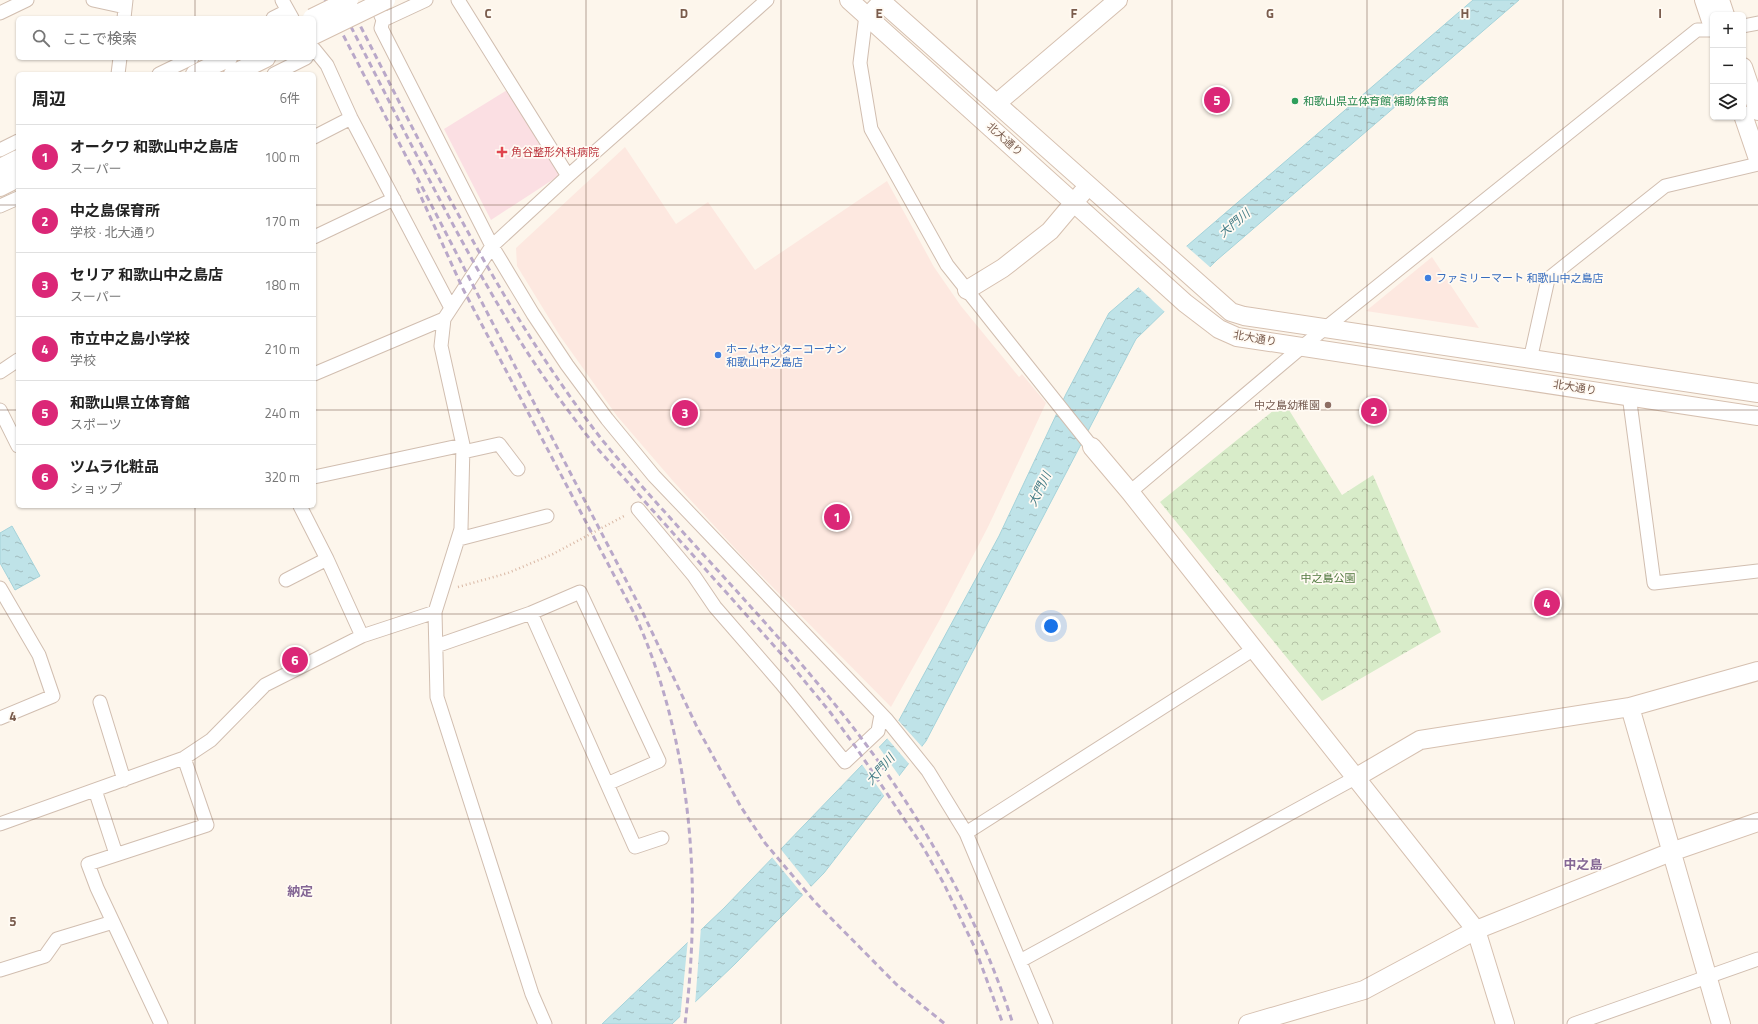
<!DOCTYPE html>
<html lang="ja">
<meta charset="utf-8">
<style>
body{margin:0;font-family:"Titillium Web","Noto Sans JP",sans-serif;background:#f6f6f6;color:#222}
.controls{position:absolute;right:12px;top:12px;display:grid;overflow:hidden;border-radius:6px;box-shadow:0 1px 3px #0004}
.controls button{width:36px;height:36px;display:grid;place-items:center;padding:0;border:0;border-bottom:1px solid #e0e0e0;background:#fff;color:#222;font:20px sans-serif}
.you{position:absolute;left:1051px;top:626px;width:14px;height:14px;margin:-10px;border:3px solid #fff;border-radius:50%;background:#1a73e8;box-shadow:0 0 0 6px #1a73e833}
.badge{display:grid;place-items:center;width:26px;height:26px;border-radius:50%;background:#db2777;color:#fff;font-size:13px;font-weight:700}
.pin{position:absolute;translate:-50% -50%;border:2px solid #fff;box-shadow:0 1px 4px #0006}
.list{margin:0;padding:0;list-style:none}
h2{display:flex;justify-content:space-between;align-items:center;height:52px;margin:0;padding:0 16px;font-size:17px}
h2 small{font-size:13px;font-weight:400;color:#767676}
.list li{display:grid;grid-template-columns:26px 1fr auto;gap:12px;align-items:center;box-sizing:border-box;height:64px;padding:0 16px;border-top:1px solid #e0e0e0}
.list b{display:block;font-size:15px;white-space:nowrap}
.list p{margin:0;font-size:13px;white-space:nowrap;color:#767676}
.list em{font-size:13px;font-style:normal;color:#767676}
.icon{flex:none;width:22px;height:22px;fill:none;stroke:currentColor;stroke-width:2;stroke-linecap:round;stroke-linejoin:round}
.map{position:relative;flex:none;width:1758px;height:1024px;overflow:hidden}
.search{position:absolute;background:#fff;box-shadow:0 1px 3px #0004;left:16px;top:16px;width:300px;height:44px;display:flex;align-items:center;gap:10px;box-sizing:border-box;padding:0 14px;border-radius:6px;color:#767676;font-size:15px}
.panel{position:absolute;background:#fff;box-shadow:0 1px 3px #0004;left:16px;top:72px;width:300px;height:436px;border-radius:6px}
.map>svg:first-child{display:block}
</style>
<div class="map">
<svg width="1758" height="1024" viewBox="0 0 1758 1024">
<defs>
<pattern id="park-crowns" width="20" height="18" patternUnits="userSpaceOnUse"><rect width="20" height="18" fill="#d8ecc9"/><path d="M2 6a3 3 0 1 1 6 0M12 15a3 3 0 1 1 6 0" fill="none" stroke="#b4c2a5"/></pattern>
<pattern id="water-ripples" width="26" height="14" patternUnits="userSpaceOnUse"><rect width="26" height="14" fill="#bfe3e8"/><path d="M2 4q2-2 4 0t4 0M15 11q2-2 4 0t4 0" fill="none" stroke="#a0bbbe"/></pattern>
</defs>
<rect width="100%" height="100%" fill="#fdf6ec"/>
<path fill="#fde8e0" d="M625,147L676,224L708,202L755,270L887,181L934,267L961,306L1019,377L1022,374L1046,403L988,527L939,621L891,707L743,557L673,481L617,416L560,336L517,266L516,248Z
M1432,257L1479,328L1366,311Z"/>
<path fill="#fbdfe3" d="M512,87L560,175L491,220L444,129Z"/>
<path fill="url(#park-crowns)" d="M1284,402L1342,495L1373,475L1441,632L1322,701L1160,502Z"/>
<path fill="url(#water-ripples)" stroke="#a5d3da" d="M1473,0H1519L1217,260L1136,339L926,741L824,873L735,964L672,1024H602L724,908L891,735L999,536L1066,394L1109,313Z
M12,526L40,576L15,590L0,563V533Z"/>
<path fill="#fdf6ec" d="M1185,245L1211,268L1166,313L1137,286Z
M897,719L923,748L910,765L886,737Z
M878,746L900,777L885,797L861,763Z
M779,847L812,888L804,896L771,856Z
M701,927L695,1005L680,1019L688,939Z"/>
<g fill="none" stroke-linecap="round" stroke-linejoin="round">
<defs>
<path id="street" d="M93,0L125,7
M282,0L292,18
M374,0L383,20L381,28L492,246L533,314L567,365L607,419L654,476L887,720L928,771L966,833L1046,1024
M458,0L568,176
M880,0L866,15L860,63L871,129L947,265L1092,447
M0,13L27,0
M124,18L126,0
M273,18L287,11
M383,20L426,0
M1743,26L1758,23
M314,49L327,65L351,118L451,308
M118,74L120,58
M159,74L192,58
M274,74L306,58
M314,137L351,118
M0,150L18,141
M0,206L18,198
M314,237L394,199
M1530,360L1548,279L1665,186L1758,164
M0,372L18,360
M314,374L444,319
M1629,395L1654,583L1758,571
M0,410L18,446
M463,452L499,444L518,469
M314,477L463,445
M1130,492L1303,346L1697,30H1713
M300,506L327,559L362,636
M638,509L694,576L715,607L781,683L845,762L878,731L881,715
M459,539L547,516
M286,580L327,559
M0,588L39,655L53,696L0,718
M531,613L580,592L659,761L607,784
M436,646L531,613L635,847L662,838
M100,702L124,780
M95,790L116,854
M0,824L184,758L211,740L265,685L362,636L435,612
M966,833L1254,649
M1020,961L1355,778
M0,970L45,956L57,939L113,922
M161,1024L97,888L88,864L207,825L184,758
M545,1024L532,994L437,697L435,612L461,529L463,445L441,346L444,319L492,246L568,176L767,0
M1574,1024L1758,959"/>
<path id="secondary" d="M849,0L1185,303L1219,329L1237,337L1758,416
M880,0L1231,312L1244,316L1758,393
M1704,0L1713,27
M1720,0L1725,15
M1743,67L1758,111
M195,74L228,58
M233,74L266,58
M997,103L1118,0
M1743,115L1758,159
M0,168L18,159
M0,187L18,178
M967,290L1003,268L1050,231L1082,193
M1092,447L1130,492L1476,930L1505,1024
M1630,707L1721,1024
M1355,778L1420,740L1630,707L1758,671
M1248,1024L1364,990L1476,930L1671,852L1758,822"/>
</defs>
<use href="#street" stroke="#d1beb0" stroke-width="15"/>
<use href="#secondary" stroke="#d6c0b0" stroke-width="20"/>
<path stroke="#d9b8a5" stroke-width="2.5" stroke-dasharray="1 3" stroke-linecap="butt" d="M458,587L508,573L553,554L626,515"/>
<use href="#street" stroke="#fff" stroke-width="13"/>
<use href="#secondary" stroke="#fff" stroke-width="18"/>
<path stroke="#b9a8c9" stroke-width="3" stroke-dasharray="6 4" stroke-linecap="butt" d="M325,0L642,611L697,727L741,807L765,843L815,902L896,984L945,1024
M337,0C396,112 450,228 517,336C541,375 568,411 596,447L793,667L830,712L855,746L923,847L944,884L975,948L1003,1024
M347,0C425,151 498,306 603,441C679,532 763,615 837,707C913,801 976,908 1013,1024
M417,188L463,289L635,615C692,741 702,887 685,1024"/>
<defs>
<path id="secondary-bridge" d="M312,18L349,0
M314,35L386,0"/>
</defs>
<use href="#secondary-bridge" stroke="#d6c0b0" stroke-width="20" stroke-linecap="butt"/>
<use href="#secondary-bridge" stroke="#fff" stroke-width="18"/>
</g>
<path fill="none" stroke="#7a5c4d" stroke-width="1" stroke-opacity="0.55" d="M195,0V18M391,0V1024M586,0V1024M781,0V1024M977,0V1024M1172,0V1024M1367,0V1024M1563,0V1024M195,58V74M0,205H18M314,205H1758M0,410H18M314,410H1758M195,506V1024M0,614H1758M0,819H1758"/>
<circle fill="#2e9e5b" stroke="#fffaf3" stroke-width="1.5" cx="1295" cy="101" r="4"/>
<path fill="#e0444e" stroke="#fffaf3" stroke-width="1.5" d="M500 146h4v4h4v4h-4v4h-4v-4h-4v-4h4z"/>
<g fill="#3f7fe0" stroke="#fffaf3" stroke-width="1.5">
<circle cx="1428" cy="278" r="4"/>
<circle cx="718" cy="355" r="4"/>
</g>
<circle fill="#8d6e63" stroke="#fffaf3" stroke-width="1.5" cx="1328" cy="405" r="4"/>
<g text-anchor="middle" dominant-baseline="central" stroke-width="3.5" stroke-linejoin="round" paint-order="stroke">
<g font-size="11" fill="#27864d" stroke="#fffaf3" text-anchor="start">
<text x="1303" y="101">和歌山県立体育館 補助体育館</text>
</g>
<g font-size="11" fill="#7a5c4d" stroke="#fffaf3">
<text transform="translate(1005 139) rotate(42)">北大通り</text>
<text transform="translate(1255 338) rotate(10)">北大通り</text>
<text transform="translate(1575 387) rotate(9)">北大通り</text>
</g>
<g font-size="11" fill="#be3a42" stroke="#fffaf3" text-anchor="start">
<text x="511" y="152">角谷整形外科病院</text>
</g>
<g font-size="11" fill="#366cbe" stroke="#fffaf3" text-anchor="start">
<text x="1436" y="278">ファミリーマート 和歌山中之島店</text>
<text x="726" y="349">ホームセンターコーナン<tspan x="726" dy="13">和歌山中之島店</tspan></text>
</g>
<g font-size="11" fill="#785e54" stroke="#fffaf3" text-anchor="end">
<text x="1320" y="405">中之島幼稚園</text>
</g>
<g font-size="11" fill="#537a41" stroke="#fffaf3">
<text x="1328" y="578">中之島公園</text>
</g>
<g font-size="12" font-style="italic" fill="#437c86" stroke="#fffaf3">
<text transform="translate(1234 223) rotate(-40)">大門川</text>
<text transform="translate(1039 489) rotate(-64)">大門川</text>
<text transform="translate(880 769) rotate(-49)">大門川</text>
</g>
<g font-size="13" font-weight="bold" fill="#846695" stroke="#fffaf3">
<text x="1583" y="864">中之島</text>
<text x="300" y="891">納定</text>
</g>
</g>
<g font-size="13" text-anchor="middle" font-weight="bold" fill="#7a5c4d" stroke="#fffaf3" stroke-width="3.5" stroke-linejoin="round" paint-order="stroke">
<text x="488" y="18">C</text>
<text x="684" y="18">D</text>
<text x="879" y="18">E</text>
<text x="1074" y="18">F</text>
<text x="1270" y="18">G</text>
<text x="1465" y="18">H</text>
<text x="1660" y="18">I</text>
<text x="13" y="721">4</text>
<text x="13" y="926">5</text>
</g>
</svg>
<div class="controls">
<button>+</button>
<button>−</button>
<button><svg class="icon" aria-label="layers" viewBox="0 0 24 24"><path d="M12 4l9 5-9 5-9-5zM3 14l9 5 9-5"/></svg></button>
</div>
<div class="you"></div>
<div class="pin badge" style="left:837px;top:517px">1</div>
<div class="pin badge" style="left:1374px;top:411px">2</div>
<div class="pin badge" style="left:685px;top:413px">3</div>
<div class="pin badge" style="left:1547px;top:603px">4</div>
<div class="pin badge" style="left:1217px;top:100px">5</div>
<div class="pin badge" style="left:295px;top:660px">6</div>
<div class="search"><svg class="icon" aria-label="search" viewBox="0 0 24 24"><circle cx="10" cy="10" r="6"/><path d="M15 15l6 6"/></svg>ここで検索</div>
<section class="panel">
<h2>周辺<small>6件</small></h2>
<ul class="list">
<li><span class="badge">1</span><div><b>オークワ 和歌山中之島店</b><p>スーパー</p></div><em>100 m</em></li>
<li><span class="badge">2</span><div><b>中之島保育所</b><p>学校 · 北大通り</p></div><em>170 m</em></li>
<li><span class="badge">3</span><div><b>セリア 和歌山中之島店</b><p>スーパー</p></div><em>180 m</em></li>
<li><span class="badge">4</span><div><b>市立中之島小学校</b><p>学校</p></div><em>210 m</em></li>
<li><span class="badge">5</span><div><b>和歌山県立体育館</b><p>スポーツ</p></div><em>240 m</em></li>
<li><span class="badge">6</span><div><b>ツムラ化粧品</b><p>ショップ</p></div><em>320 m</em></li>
</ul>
</section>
</div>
